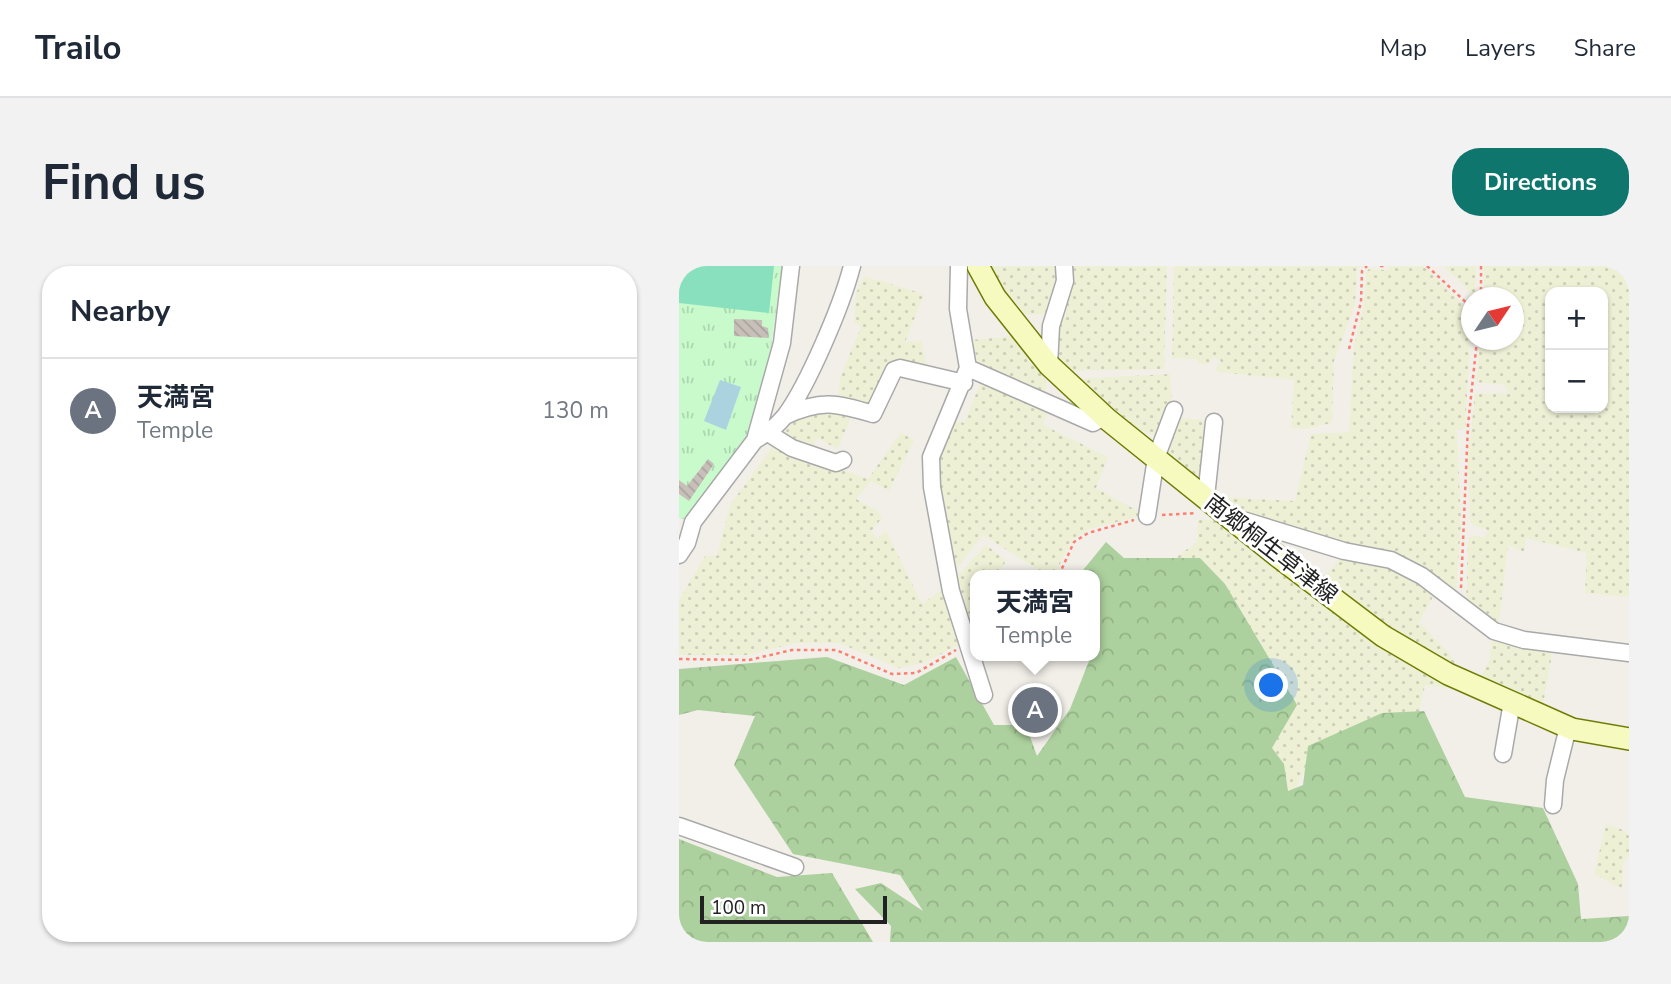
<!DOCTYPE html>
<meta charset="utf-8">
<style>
body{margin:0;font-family:"Nunito Sans","Noto Sans JP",sans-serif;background:#f2f2f3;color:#1f2937}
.controls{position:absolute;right:21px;top:21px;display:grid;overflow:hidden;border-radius:14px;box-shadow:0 2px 5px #0004}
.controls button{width:63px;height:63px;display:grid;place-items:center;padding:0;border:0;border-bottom:2px solid #e0e1e3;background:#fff;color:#1f2937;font:35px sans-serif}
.compass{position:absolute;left:782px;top:21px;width:63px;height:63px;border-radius:50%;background:#fff;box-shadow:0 2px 5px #0004;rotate:55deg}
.scale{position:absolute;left:21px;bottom:18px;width:187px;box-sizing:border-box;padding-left:7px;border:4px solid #222;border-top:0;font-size:19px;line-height:24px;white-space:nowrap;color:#222;-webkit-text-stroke:5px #fff;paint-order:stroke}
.you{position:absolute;left:593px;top:420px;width:24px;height:24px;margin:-18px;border:5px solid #fff;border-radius:50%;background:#1a73e8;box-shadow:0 0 0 10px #1a73e833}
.badge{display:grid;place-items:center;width:46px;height:46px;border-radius:50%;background:#0f766e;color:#fff;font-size:23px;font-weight:700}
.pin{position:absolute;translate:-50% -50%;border:4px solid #fff;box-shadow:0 2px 7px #0006}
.popup{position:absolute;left:291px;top:304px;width:130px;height:91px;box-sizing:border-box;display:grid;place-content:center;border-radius:14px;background:#fff;filter:drop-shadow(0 2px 5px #0005);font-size:23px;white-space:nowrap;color:#747a83}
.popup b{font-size:26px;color:#1f2937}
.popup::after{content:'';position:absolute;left:50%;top:100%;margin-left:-14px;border:14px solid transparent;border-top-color:#fff}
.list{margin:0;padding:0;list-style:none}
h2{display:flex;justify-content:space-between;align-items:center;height:91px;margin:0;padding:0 28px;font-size:30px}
h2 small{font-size:23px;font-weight:400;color:#747a83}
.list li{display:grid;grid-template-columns:46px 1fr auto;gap:21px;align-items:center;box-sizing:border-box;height:105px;padding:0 28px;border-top:2px solid #e0e1e3}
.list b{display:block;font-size:26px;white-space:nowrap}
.list p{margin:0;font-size:23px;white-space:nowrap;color:#747a83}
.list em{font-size:23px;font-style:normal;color:#747a83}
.map{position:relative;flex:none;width:950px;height:676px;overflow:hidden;border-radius:28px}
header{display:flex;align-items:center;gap:42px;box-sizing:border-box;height:98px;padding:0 35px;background:#fff;border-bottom:2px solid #e0e1e3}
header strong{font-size:33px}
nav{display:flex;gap:38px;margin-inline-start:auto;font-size:24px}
.intro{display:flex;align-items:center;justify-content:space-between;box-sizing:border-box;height:168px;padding:0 42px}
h1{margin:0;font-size:49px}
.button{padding:18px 32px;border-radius:28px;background:#0f766e;color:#fff;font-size:24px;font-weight:700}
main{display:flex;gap:42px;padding:0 42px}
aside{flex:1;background:#fff;border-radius:28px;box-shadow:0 2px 5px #0004}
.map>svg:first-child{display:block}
</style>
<header>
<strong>Trailo</strong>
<nav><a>Map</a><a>Layers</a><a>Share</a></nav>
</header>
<div class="intro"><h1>Find us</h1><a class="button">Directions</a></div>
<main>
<aside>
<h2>Nearby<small></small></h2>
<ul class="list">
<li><span class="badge" style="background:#6b7280">A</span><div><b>天満宮</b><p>Temple</p></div><em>130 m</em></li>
</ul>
</aside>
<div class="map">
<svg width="950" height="676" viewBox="0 0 950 676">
<defs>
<pattern id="farmland-dots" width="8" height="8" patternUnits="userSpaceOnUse" patternTransform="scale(1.75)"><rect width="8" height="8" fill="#eef0d5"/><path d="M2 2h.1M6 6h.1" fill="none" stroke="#ccceb7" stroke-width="1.8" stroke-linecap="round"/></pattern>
<pattern id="forest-crowns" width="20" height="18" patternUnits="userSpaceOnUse" patternTransform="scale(1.75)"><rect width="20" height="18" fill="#add19e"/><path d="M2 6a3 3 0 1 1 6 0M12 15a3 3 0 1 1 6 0" fill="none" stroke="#95b388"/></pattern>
<pattern id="park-tufts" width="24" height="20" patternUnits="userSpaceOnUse" patternTransform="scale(1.75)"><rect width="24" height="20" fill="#c8facc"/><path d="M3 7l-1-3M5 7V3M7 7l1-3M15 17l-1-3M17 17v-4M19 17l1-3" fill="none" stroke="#acd6af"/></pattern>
<pattern id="building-back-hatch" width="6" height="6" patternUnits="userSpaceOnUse" patternTransform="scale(1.75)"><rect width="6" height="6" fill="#c7bfb8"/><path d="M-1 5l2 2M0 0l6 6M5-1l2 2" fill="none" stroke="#aba49e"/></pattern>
</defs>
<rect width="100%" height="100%" fill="#f2efe9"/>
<path fill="url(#farmland-dots)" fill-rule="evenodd" d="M308,0H381L373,48L337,49Z
M389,0H488L485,103L386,105L373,92Z
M495,0H686L678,2L676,39L655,95L653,157L626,163L612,162L615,114L539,106L537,102L542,95L534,91L530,99L520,97L517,93L493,92Z
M711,0H745L788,43L792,56L786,164L778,163L782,257L777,330L744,305L690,280L679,283L563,251L540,231L616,235L632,168L670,166L675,80L685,40L687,6L690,3L707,4Z
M765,0H797L796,31Z
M805,0H950V331L906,327L908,287L847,272L845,286L829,279L820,356L817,359L787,337L789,273L795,269L805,272L809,264L793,259L791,255L789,192L796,128L828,127L826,119L797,116L801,74H834V32L805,31ZM871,26H924V142H871Z
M185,10L245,28L226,76L243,75L248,105L217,99L193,145L159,134L161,112L182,61L175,56L177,28Z
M335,70L366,107L367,131L300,102L293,74Z
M491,108L493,139L479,171L447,159L393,113Z
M303,113L369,145L364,159L429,191L417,222L466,249L413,262L394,273L375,309H368L304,269L272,310L255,191L273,154L285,157Z
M129,143L174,146L159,183L138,172L132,185L103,170L119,149Z
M500,152L524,154L527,165L523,216L484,188Z
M222,166L235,174L210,225L192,215L177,233L198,244L203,252L192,265L199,272L207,265L243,338L267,321L285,376L245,397L219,402L160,377H116L69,389H0V334L26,290H38L51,239L94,180L189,213Z
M519,254H544L772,416L769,422L746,419L740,447L635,483L615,527L599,523L495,293L518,276Z
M307,279L327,294L320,309H296L294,370L275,313Z
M664,290L713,302L742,317L755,329L740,356L769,386L781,404L778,408L641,315Z
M813,370L874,383L863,444L801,415L811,392Z
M927,558L944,564L950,570V589L944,597L943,623L915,608Z"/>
<path fill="url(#forest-crowns)" d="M427,276L445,292H521L546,318L618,439L593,482L605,498L609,525L624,519L629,480L703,447L745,445L786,531L864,542L899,618L902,653L950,650V676H211L212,660L176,623L202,617L244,645L221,609L114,588L55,499L76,450L19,444L0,449V403L148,391L225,419L277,391L315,459H347L358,490L391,443L412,390H416V309H400Z
M0,573L98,611L153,607L194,676H0Z"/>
<path fill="url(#park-tufts)" d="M0,0H103L90,95L70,165L9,254L0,252Z"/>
<path fill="#88e0be" d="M0,0H95L90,47L0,37Z"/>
<path fill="#aad3df" d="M41,114L62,121L47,164L25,155Z"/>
<path fill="url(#building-back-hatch)" d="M55,53L83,54V60L89,62L90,72L55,70Z
M29,193L35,198L10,235L0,228V214L8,220Z"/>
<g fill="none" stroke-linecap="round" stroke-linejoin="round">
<defs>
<path id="minor" d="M280,0L279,43L289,102L252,191L253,221L272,325L305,429
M370,99L372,60L386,15L385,0
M289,102L414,157L425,151
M106,150C142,133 157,137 194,148L215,104L221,102L285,117
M89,167L113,182L157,197L164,194
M76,174C88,168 97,161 106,150C129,119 163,39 173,0
M527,231L535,156
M468,250L477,192L495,144
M556,255H567L665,285L712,294L743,310L815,365L845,374L950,387
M0,289L8,277L14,256L76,174L103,77L112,0
M824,488L833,436
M874,539L876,514L889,461
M0,560L116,601"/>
<path id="secondary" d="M299,0L316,31L370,99L428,153L601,292L704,370L769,408L893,463L950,473"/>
</defs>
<use href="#minor" stroke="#a9a9a9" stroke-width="19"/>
<use href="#secondary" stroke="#707d05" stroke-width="24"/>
<path stroke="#fa8072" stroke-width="2.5" stroke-dasharray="3.5 3.5" stroke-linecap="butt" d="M701,0H705
M748,0L792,41
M802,0V32
M670,83L682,36L683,5L688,0
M483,249L518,247
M380,309L395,276L409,267L455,254
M782,322L789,159L798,74
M0,393L70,394L113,384H157L213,408L237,407L277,384"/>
<use href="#minor" stroke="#fff" stroke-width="16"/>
<use href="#secondary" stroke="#f7fabf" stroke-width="21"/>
</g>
<g text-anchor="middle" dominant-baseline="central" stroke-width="6" stroke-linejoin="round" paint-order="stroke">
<g font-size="23" fill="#222" stroke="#fff">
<text transform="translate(592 283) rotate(38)">南郷桐生草津線</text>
</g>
</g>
</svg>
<div class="controls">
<button>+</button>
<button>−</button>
</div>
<svg class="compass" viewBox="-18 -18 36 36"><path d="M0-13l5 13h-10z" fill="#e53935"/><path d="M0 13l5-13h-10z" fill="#747a83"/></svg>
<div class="scale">100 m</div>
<div class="you"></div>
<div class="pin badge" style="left:356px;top:444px;background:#6b7280">A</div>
<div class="popup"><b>天満宮</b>Temple</div>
</div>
</main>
